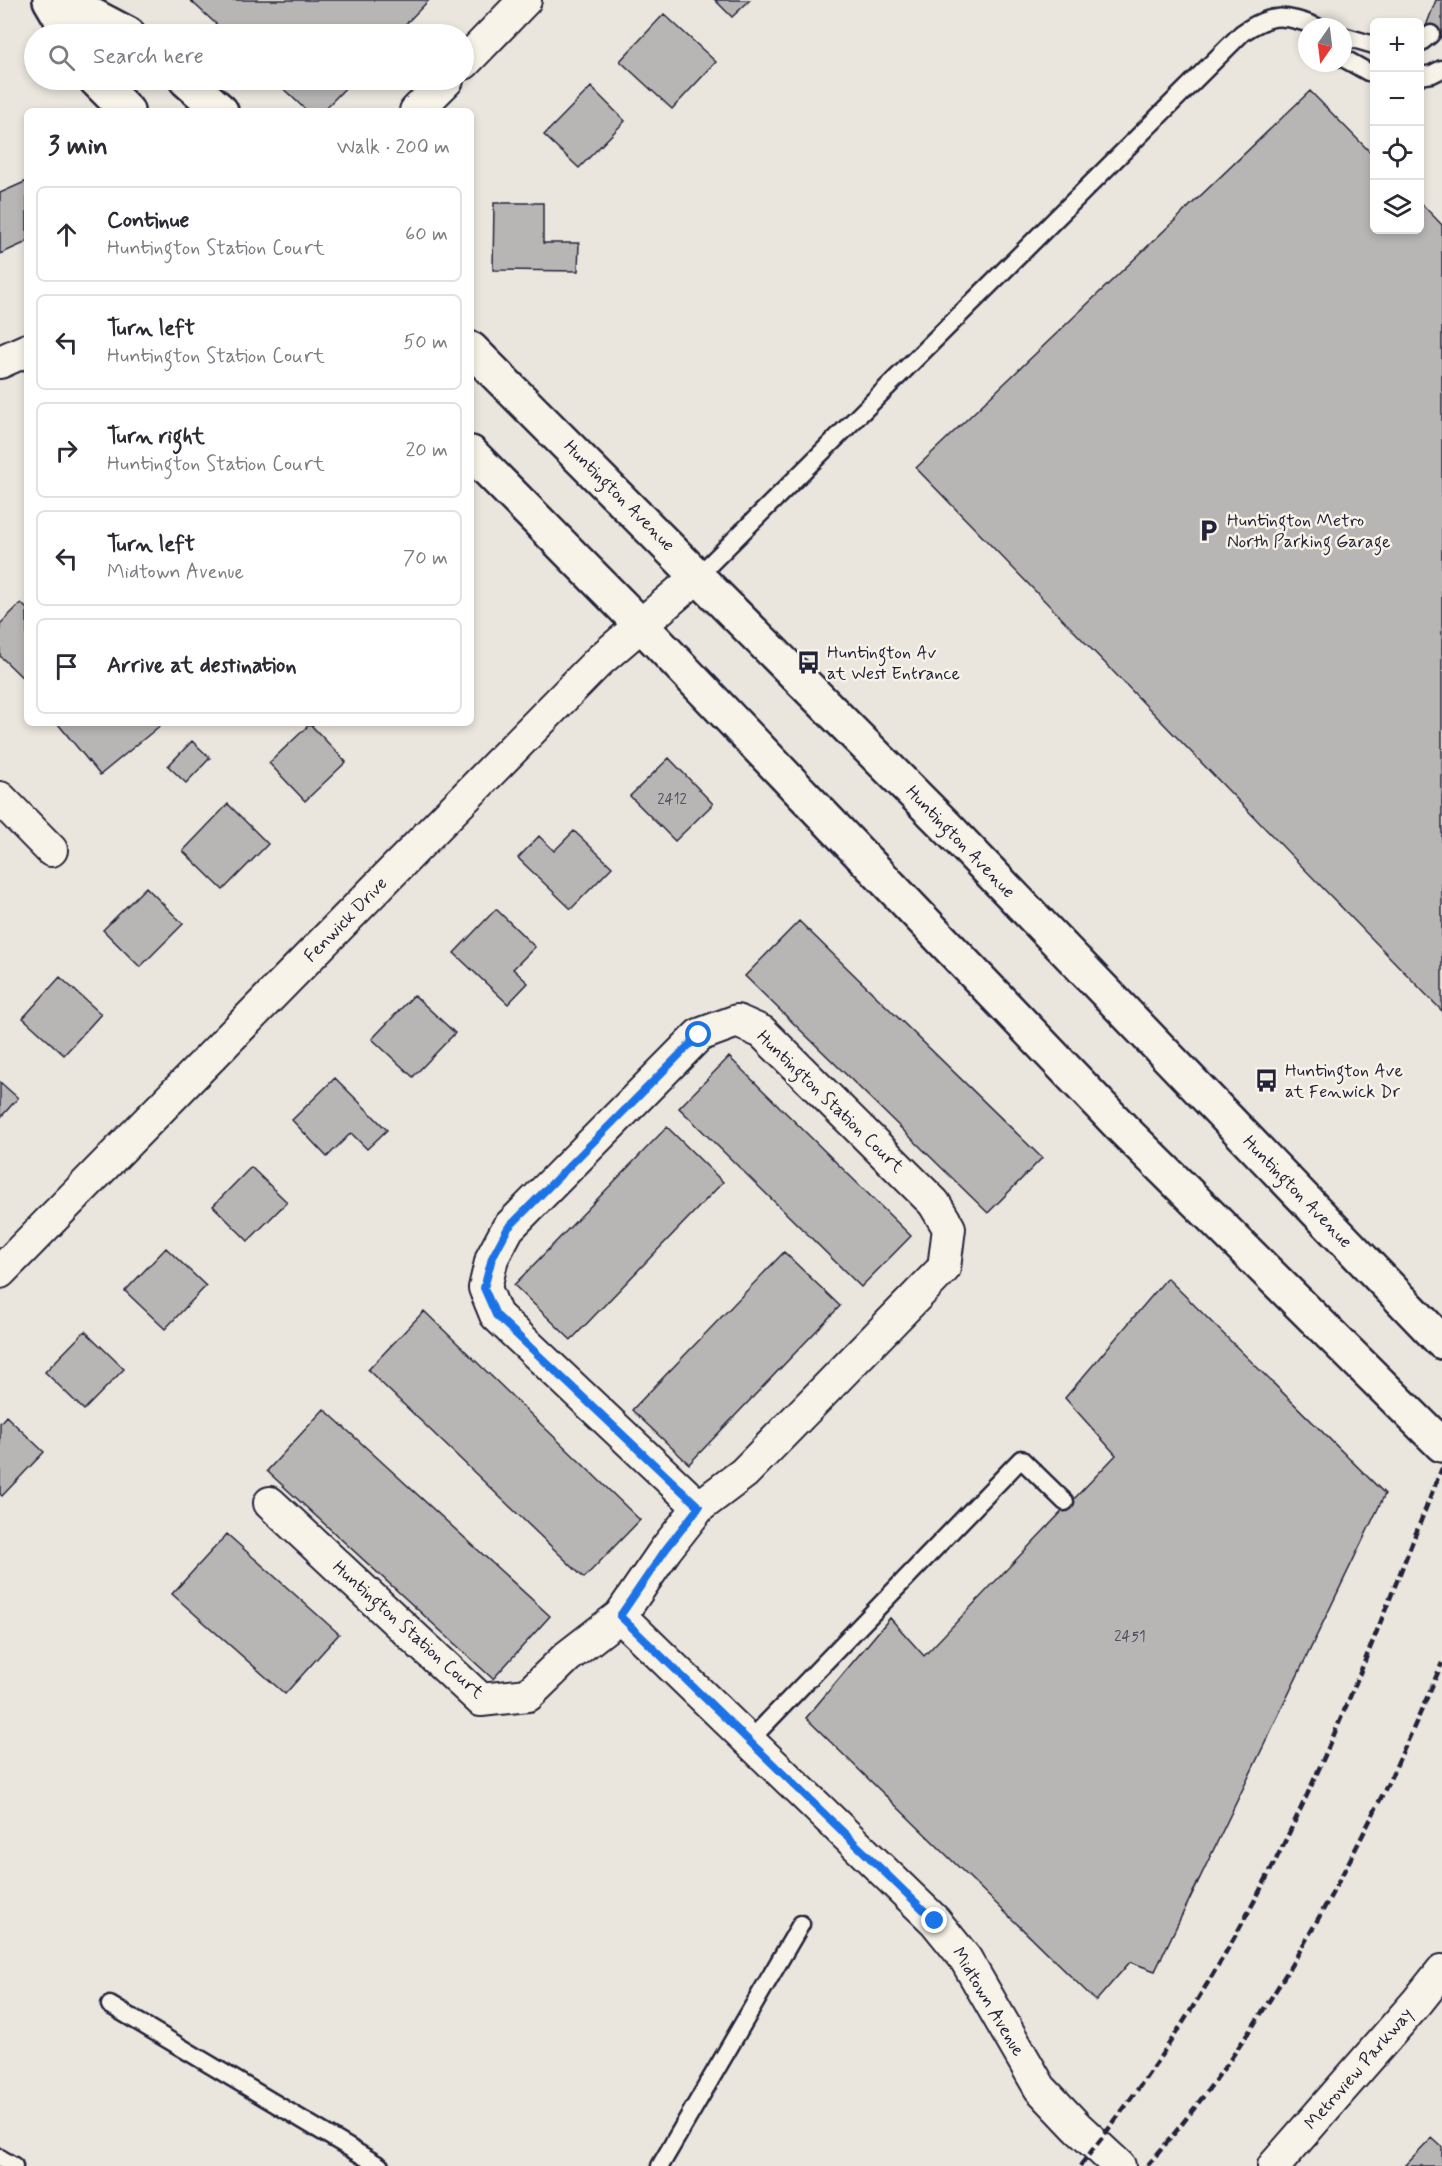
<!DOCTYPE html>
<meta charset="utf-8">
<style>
body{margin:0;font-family:Mynerve,sans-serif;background:#f7f7f7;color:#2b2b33}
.controls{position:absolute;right:18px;top:18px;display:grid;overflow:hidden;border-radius:9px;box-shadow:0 3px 9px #0003}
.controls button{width:54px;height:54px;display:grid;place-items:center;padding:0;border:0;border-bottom:2px solid #e1e1e2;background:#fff;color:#2b2b33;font:30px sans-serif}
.compass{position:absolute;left:1298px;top:18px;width:54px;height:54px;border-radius:50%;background:#fff;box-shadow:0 3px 9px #0003;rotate:194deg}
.stop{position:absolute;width:18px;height:18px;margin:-14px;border:4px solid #1a73e8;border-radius:50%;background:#fff}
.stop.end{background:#1a73e8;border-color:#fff;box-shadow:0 2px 6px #0008}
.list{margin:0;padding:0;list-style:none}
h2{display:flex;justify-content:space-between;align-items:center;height:78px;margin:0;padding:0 24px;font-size:26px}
h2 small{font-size:20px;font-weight:400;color:#7c7c81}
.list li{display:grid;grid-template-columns:39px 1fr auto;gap:18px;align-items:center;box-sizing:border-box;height:96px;margin:0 12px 12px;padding:0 12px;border:2px solid #e1e1e2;border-radius:9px}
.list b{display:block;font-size:22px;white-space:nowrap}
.list p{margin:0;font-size:20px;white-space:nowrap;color:#7c7c81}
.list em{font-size:20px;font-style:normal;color:#7c7c81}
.icon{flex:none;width:33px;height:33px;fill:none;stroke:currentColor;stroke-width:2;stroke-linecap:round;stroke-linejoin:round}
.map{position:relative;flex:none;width:1442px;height:2166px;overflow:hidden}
.search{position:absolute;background:#fff;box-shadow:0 3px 9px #0003;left:24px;top:24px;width:450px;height:66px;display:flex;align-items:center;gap:15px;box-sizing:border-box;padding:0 21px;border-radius:33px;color:#7c7c81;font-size:22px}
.panel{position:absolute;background:#fff;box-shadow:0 3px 9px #0003;left:24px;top:108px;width:450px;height:618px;border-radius:9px}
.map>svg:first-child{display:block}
</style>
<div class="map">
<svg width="1442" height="2166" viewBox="0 0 1442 2166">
<rect width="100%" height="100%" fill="#eae6de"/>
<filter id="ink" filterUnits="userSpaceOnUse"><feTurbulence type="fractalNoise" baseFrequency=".0167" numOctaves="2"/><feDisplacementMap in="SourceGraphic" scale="12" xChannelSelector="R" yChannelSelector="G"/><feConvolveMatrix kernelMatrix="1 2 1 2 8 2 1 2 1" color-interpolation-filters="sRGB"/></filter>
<g filter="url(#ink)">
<path fill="#b8b6b5" stroke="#22223b" stroke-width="1.5" d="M190,0H429L396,34H227Z
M715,0H750L732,17Z
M1436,0H1442V38L1424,31Z
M664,14L716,62L672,109L620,61Z
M274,80H353L323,111H307Z
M591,87L625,121L579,168L544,135Z
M1310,91L1374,156V230H1420V202L1442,225V1011L916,468Z
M27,181V242L0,254V193Z
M494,203H543V243H579L578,271L493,270Z
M21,603L27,609V682L0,656V624Z
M59,723H160L162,724L100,775L58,724Z
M310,724L346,762L305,801L269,763Z
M192,741L210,758L186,783L168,766Z
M669,758L713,804L675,841L630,796Z
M228,804L268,844L223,890L183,851Z
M574,831L612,867L571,909L518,858L539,836L554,851Z
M146,887L183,924L140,967L103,930Z
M496,909L535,947L513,969L528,983L508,1004L454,953Z
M799,921L1042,1158L988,1213L745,976Z
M60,977L101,1014L64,1055L23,1018Z
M414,995L455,1033L413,1077L372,1039Z
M729,1057L911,1236L861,1287L679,1108Z
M335,1078L387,1130L367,1149L351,1133L327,1157L292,1120Z
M0,1082L18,1098L0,1118Z
M667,1127L723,1182L571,1340L514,1285Z
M251,1167L287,1202L248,1241L213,1206Z
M166,1248L206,1286L165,1329L125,1291Z
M784,1252L840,1306L689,1464L632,1410Z
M1167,1278L1385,1494L1155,1971L1130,1962L1096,2001L806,1718L890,1618L924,1656L1116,1455L1065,1398Z
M424,1311L640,1520L584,1578L368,1370Z
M85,1331L124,1369L84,1410L45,1372Z
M324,1409L550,1616L493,1679L267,1471Z
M6,1416L44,1452L2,1496L0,1494V1423Z
M227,1534L339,1634L285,1694L172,1594Z
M1432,2138L1442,2147V2166H1405Z"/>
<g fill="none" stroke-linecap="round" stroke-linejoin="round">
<defs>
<path id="lane" d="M1343,36L1374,45
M1420,43L1431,34
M1343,58L1368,72L1374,73
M1420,76L1432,74L1442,69
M698,576L1242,33C1272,12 1285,15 1318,27
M749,1741L1021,1459L1065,1502
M110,2005L380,2166
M0,2158L14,2166
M660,2166L801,1924"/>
<path id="street" d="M464,63L525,0
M416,111L447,80
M0,362L27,350
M0,798L51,850
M0,1272L599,661L698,576
M270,1503L481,1700L528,1695L567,1657L620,1616L666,1549L699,1507L744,1473L944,1268L949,1228L934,1203L762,1032L737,1021L699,1035L508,1228L492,1258L485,1288L496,1315L699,1507
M620,1616L935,1921L965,1958L1040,2088L1077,2127L1119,2166
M1274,2166L1418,2001L1442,1971"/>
<path id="secondary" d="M50,0L70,34
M63,0L128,34
M96,80L127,111
M186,80L221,111
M471,349L945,825L1442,1342
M471,453L641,625L1122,1128L1442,1445"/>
</defs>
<use href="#lane" stroke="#22223b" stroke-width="21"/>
<use href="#street" stroke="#22223b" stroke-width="36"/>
<use href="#secondary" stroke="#22223b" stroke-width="38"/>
<use href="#lane" stroke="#f7f3e8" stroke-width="16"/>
<use href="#street" stroke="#f7f3e8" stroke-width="32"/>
<use href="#secondary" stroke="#f7f3e8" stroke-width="33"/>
<path stroke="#22223b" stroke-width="4.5" stroke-dasharray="9 4.5" stroke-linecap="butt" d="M1080,2166C1144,2085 1201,2000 1250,1909C1327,1768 1382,1616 1442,1468
M1147,2166C1275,2019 1366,1841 1442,1663"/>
</g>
</g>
<g fill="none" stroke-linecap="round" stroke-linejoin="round" filter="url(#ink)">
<path stroke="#1a73e8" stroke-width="8" d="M699,1035L508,1228L492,1258L484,1288L496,1315L699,1507L666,1549L620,1616L935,1921"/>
</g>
<defs>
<symbol id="parking-bare" viewBox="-9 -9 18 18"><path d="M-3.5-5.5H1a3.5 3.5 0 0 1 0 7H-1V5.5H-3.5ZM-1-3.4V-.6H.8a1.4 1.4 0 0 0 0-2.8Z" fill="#22223b" stroke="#f7f3e8" stroke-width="2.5" paint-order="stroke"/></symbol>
<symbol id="bus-bare" viewBox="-9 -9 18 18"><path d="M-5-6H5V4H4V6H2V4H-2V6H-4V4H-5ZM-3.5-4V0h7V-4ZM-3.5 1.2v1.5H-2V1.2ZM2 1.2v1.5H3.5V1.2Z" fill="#22223b" stroke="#f7f3e8" stroke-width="2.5" paint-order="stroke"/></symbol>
</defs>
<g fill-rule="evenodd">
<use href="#parking-bare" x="1192" y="514" width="33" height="33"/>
<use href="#bus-bare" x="792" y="646" width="33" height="33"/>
<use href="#bus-bare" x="1250" y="1064" width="33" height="33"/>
</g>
<g text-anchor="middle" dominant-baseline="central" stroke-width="5" stroke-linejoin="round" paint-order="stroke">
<g font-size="15" fill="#48475a">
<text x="672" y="800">2412</text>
<text x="1130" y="1637">2451</text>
</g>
<g font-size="18" fill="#22223b" stroke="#f7f3e8">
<text transform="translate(619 496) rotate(45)">Huntington Avenue</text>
<text transform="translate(960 842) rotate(46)">Huntington Avenue</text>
<text transform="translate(346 920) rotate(-46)">Fenwick Drive</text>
<text transform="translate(830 1102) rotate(44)">Huntington Station Court</text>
<text transform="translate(1297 1192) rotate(46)">Huntington Avenue</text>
<text transform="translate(408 1630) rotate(42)">Huntington Station Court</text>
<text transform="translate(988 2002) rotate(59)">Midtown Avenue</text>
<text transform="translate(1359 2069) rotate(-49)">Metroview Parkway</text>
</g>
<g font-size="18" fill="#22223b" stroke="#f7f3e8" text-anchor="start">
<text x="1227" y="521">Huntington Metro<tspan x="1227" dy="21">North Parking Garage</tspan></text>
<text x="827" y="653">Huntington Av<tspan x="827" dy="21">at West Entrance</tspan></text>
<text x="1285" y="1071">Huntington Ave<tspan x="1285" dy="21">at Fenwick Dr</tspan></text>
</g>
</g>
</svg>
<div class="controls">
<button>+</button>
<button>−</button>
<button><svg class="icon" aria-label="locate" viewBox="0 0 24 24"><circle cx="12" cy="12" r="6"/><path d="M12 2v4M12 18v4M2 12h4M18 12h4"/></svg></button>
<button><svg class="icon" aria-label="layers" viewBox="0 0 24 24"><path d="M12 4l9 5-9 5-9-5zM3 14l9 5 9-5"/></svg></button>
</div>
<svg class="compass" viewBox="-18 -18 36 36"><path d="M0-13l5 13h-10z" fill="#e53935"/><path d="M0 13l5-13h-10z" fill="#7c7c81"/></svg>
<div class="stop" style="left:699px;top:1035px"></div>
<div class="stop end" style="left:935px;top:1921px"></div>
<div class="search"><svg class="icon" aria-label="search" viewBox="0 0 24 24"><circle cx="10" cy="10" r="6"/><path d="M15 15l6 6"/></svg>Search here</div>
<section class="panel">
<h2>3 min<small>Walk · 200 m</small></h2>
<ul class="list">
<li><svg class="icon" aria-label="ahead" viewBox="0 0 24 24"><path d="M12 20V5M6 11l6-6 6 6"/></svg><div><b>Continue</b><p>Huntington Station Court</p></div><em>60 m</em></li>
<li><svg class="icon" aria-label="left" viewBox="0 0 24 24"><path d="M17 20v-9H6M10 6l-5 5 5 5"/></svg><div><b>Turn left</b><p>Huntington Station Court</p></div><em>50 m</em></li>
<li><svg class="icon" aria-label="right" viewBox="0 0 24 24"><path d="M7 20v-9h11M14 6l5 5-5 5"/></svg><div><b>Turn right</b><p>Huntington Station Court</p></div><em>20 m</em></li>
<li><svg class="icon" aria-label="left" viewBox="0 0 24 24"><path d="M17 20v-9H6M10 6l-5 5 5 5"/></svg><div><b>Turn left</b><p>Midtown Avenue</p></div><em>70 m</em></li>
<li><svg class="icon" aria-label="arrive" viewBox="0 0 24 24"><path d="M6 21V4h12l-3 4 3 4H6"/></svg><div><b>Arrive at destination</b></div></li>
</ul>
</section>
</div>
